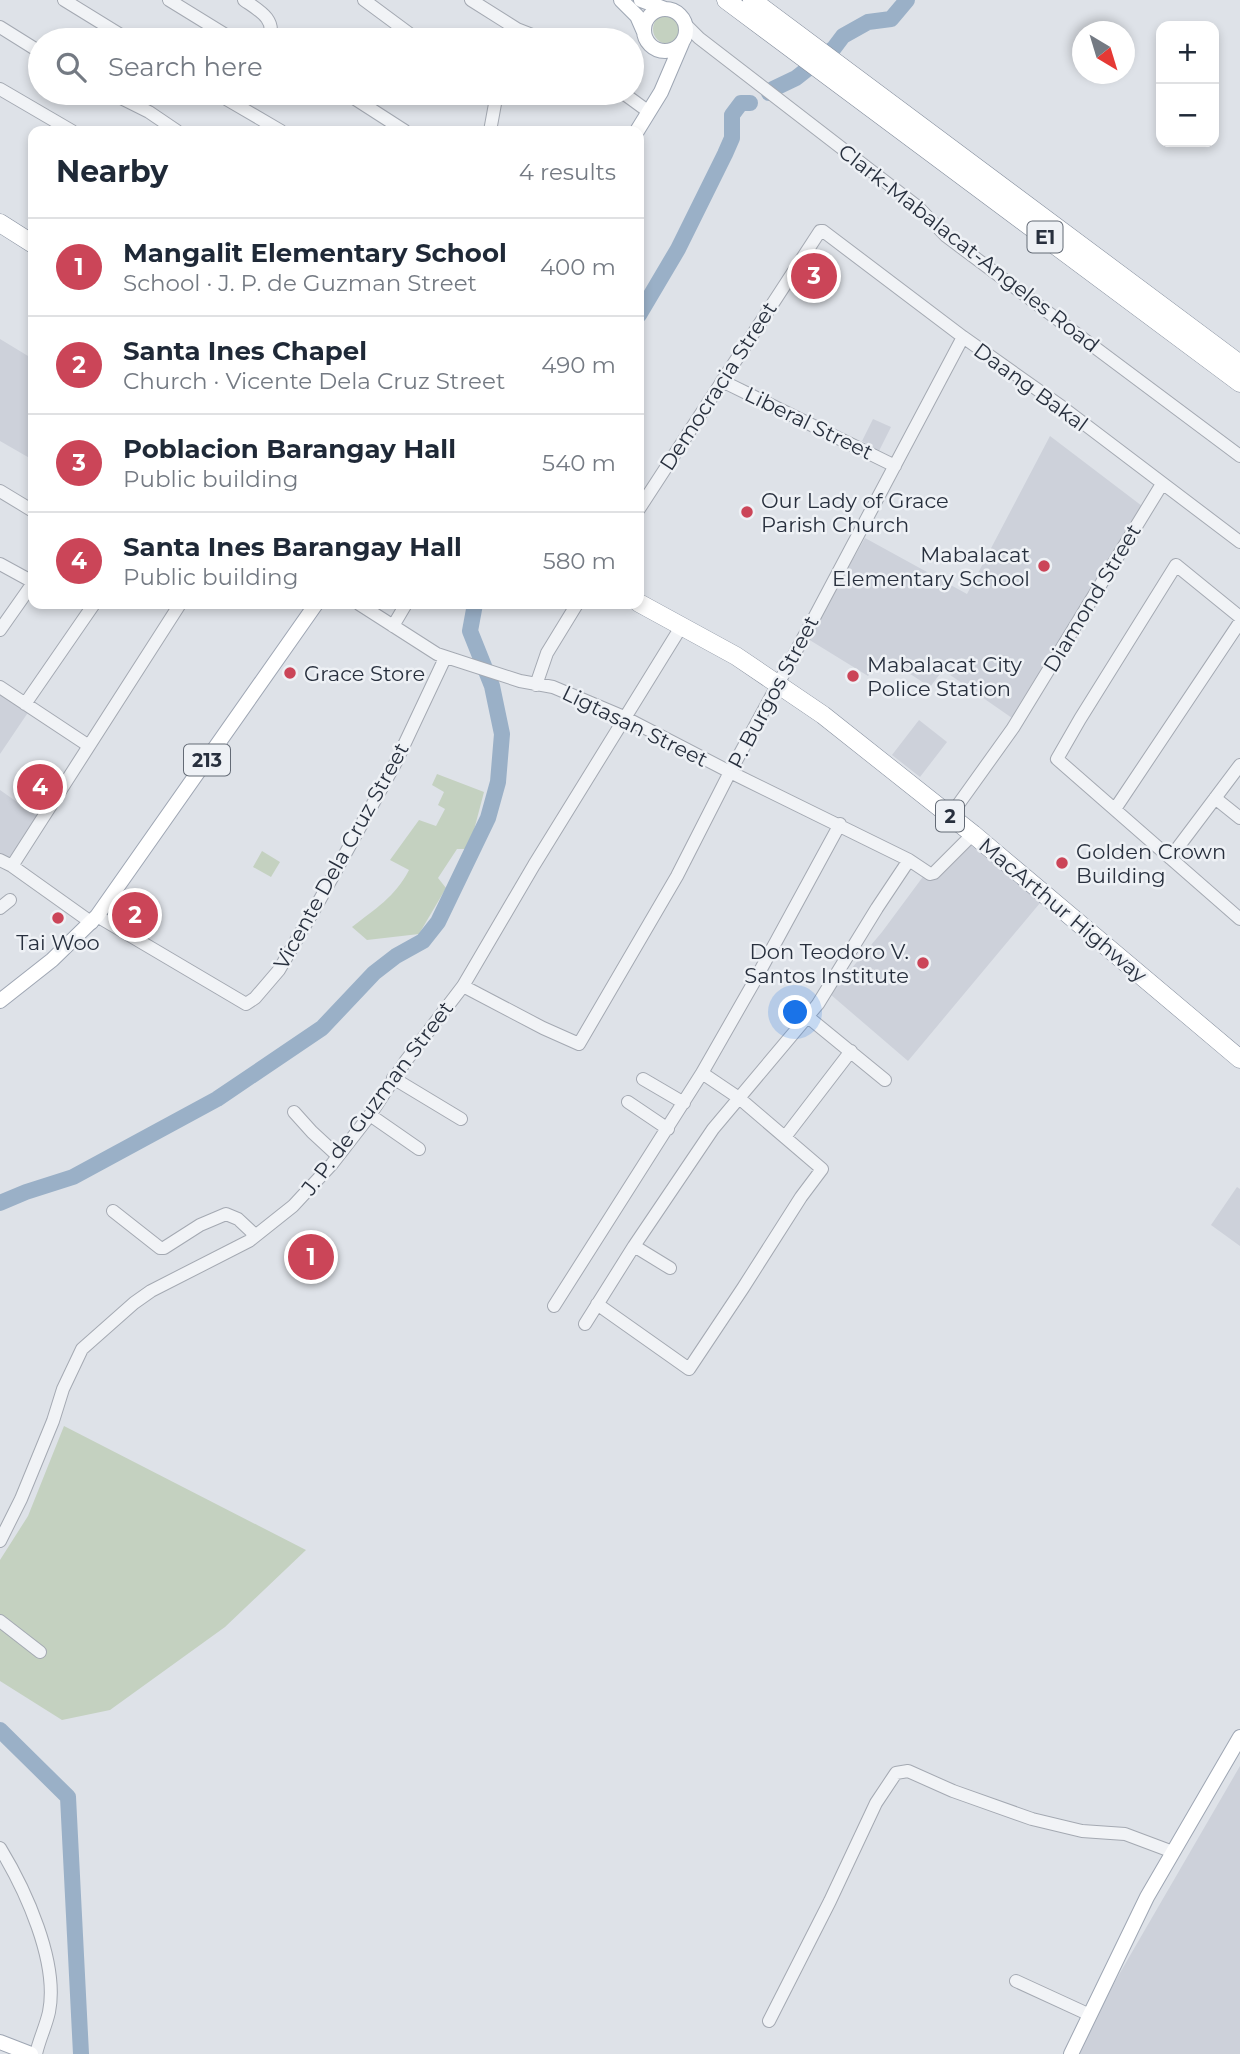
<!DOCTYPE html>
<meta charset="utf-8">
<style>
body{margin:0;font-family:Montserrat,sans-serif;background:#f6f6f7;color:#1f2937}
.controls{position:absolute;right:21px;top:21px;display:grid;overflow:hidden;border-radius:14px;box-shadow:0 4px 10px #0003}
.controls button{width:63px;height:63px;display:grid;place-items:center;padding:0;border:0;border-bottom:2px solid #e0e1e3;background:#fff;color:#1f2937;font:35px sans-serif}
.compass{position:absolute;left:1072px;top:21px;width:63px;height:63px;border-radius:50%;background:#fff;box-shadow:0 4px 10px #0003;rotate:142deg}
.you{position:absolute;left:796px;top:1013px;width:24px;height:24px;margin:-18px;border:5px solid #fff;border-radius:50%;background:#1a73e8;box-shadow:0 0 0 10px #1a73e833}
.badge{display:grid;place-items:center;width:46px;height:46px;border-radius:50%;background:#cb4558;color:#fff;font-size:23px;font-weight:700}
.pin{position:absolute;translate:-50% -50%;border:4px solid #fff;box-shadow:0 2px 7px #0006}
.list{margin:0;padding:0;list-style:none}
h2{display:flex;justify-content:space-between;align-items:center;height:91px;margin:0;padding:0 28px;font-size:30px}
h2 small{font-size:23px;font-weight:400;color:#747a83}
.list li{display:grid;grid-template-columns:46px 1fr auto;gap:21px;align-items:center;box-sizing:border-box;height:98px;padding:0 28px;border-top:2px solid #e0e1e3}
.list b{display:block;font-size:26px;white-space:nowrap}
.list p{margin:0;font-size:23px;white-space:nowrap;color:#747a83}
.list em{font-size:23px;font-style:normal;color:#747a83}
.icon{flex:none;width:38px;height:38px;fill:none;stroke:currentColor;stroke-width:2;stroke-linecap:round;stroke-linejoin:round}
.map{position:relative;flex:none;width:1240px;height:2054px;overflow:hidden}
.search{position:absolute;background:#fff;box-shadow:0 4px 10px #0003;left:28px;top:28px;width:616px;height:77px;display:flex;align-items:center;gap:18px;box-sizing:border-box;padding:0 24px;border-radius:38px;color:#747a83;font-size:26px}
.panel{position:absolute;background:#fff;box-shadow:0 4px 10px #0003;left:28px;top:126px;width:616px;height:483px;border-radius:14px}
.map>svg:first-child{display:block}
</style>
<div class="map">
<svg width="1240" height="2054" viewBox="0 0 1240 2054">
<rect width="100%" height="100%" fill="#dee2e8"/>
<path fill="#cdd1da" d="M0,339L33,359V460L0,441Z
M873,419L891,427L879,451L862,441Z
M1050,436L1142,506L1012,718L943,670L930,687L883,656L868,676L808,639L865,538L967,594Z
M0,692L29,711L0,754Z
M919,720L947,742L920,777L892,755Z
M0,790L37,816L7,863L0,859Z
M968,841L1040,903L908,1061L830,994L882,932L925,874Z
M1237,1187L1240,1189V1246L1211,1225Z
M307,1242L326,1257L315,1272L295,1257Z
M1240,1766V2054H1076L1099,2009Z"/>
<path fill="#c4d1c0" d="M653 29a15 15 0 1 1 30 0a15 15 0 1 1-30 0Z
M437,774L484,792L469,849H457L438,878L446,888L419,934L367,940L352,927C375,909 395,897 409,870L390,860L419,820L436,826L445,809L438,805L444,792L432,785Z
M262,851L280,862L271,877L253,867Z
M64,1426L306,1550L225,1627L110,1710L62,1720L0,1681V1560L28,1516Z"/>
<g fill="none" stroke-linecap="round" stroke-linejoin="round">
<path stroke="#9ab0c7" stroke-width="16" d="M769,93L773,89L796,78L834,48L843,36L868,22L891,19L907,0
M639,315L678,249L725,154L732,138V115L741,103H750
M0,1203L26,1192L73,1177L217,1099L322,1028L374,973L396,956L423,941L438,922L488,818L498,782L502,734L492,686L470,631L475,604
M0,1730L68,1797L81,2054"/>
<defs>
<path id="minor" d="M64,0L129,40
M169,0L234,40
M244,0C258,10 277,19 269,39
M364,0L418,40
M471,0L517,29L545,40
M685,24L699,38L918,207L946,236L1240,456
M0,27L40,52
M0,89L72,131
M111,93L149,112L177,131
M216,93L281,131
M346,93L405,131
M623,93L649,112
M490,131L497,93
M722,381L895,466
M0,491L33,511
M639,509L820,231H823L963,337L1062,407L1240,542
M0,564L33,582
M359,604L437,654L520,681L553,687L624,717L730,772L909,860L930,874L934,873L973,834
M1240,617L1176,565L1080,719L1057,759L1240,919
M393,626L406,604
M0,630L33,583
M536,685L547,653L577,604
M0,687L89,746
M25,704L94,604
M1215,798L1240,818
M1115,809L1240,622
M950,816L1013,728L1162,484
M1170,858L1240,765
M0,860L12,866L92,923
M12,866L180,604
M0,908L10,900
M97,916L246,1004L255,998L279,970L318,903L396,762L445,658
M463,986L543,1028L579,1044L677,876L730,772L814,618L963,337
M808,1017L885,1080
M393,1078L461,1119
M643,1079L684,1103
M628,1102L668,1129
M294,1112L312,1132L338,1156
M370,1115L419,1149
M785,1137L851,1051
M113,1211L160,1248H164L200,1225L226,1214L238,1219L255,1235
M634,1246L670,1268
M597,1304L689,1369L743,1288L801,1197L822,1169L739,1098L702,1073
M554,1306L702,1073L754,982L840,824
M585,1324L634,1246L713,1129L818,1004L877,908L909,860
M0,1541L21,1499L53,1421L63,1389L82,1349L134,1303L151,1291L249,1241L293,1206L332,1164L370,1115L405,1062L463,986L534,865L681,627
M0,1621L40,1652
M0,1848C25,1889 59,1962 49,2012C46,2026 39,2040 36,2054
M1016,1981L1090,2015
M769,2021L830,1901L876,1803L896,1773L908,1771L953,1791L1032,1819L1082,1831L1125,1834L1173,1852"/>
<path id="major" d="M621,0L637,16L644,32
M641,0L665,9
M644 30a21 21 0 1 1 42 0a21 21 0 1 1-42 0Z
M637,131L661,92L682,43
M0,1001L52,960L97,916L316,604
M0,2042L31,2054
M1071,2054L1147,1897L1240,1737"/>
<path id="highway" d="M726,0L1240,383
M752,0L1240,364
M0,223L33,244
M639,603L736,656L823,715L973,834L1240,1059"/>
</defs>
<use href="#minor" stroke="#a4a9b2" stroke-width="14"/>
<use href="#major" stroke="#9ea6b3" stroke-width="16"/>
<use href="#highway" stroke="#868f9e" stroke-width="19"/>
<use href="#minor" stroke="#f1f3f6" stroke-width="12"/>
<use href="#major" stroke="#fff" stroke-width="14"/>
<use href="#highway" stroke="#fff" stroke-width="18"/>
</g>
<g fill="#cb4558" stroke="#eef1f5" stroke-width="2.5">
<circle cx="747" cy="512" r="7"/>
<circle cx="1044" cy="566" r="7"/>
<circle cx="290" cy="673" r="7"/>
<circle cx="853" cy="676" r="7"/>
<circle cx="1062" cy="863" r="7"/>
<circle cx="58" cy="918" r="7"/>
<circle cx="923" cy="963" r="7"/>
</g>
<g text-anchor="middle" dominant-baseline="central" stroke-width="5" stroke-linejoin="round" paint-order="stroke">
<g fill="#eef1f5" stroke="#636a75" stroke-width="2">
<rect x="1027.5" y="221.5" width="35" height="31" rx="5"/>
<rect x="184" y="744.5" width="46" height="31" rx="5"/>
<rect x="936" y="800.5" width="28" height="31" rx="5"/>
</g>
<g font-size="19" font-weight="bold" fill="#28303e">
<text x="1045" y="237">E1</text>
<text x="207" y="760">213</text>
<text x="950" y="816">2</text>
</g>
<g font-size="21" fill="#28303e" stroke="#eef1f5">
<text transform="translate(969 248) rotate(38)">Clark-Mabalacat-Angeles Road</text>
<text transform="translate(718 386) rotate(-57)">Democracia Street</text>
<text transform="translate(1031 387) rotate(36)">Daang Bakal</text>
<text transform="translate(809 423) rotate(26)">Liberal Street</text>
<text transform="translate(1092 598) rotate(-59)">Diamond Street</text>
<text transform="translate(773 692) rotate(-62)">P. Burgos Street</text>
<text transform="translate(635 726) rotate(26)">Ligtasan Street</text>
<text transform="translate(341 856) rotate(-61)">Vicente Dela Cruz Street</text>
<text transform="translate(1063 910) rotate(40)">MacArthur Highway</text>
<text transform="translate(377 1098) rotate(-53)">J. P. de Guzman Street</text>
</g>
<g font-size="21" fill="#28303e" stroke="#eef1f5" text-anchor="start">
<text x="761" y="500">Our Lady of Grace<tspan x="761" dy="24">Parish Church</tspan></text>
<text x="1030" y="554" text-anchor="end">Mabalacat<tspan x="1030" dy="24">Elementary School</tspan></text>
<text x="867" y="664">Mabalacat City<tspan x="867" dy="24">Police Station</tspan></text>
<text x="304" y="673">Grace Store</text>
<text x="1076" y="851">Golden Crown<tspan x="1076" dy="24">Building</tspan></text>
<text x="58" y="942" text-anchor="middle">Tai Woo</text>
<text x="909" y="951" text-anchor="end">Don Teodoro V.<tspan x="909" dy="24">Santos Institute</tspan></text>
</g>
</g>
</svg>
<div class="controls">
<button>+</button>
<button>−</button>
</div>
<svg class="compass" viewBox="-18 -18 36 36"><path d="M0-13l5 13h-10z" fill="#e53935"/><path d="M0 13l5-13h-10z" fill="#747a83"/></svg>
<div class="you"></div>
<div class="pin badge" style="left:311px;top:1257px">1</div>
<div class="pin badge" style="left:135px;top:915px">2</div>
<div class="pin badge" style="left:814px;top:276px">3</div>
<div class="pin badge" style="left:40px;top:787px">4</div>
<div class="search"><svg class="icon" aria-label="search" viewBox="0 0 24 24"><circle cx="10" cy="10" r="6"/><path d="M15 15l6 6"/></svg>Search here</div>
<section class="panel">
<h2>Nearby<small>4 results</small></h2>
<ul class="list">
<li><span class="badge">1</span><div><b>Mangalit Elementary School</b><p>School · J. P. de Guzman Street</p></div><em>400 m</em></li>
<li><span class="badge">2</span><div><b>Santa Ines Chapel</b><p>Church · Vicente Dela Cruz Street</p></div><em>490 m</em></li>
<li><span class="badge">3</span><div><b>Poblacion Barangay Hall</b><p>Public building</p></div><em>540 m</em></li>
<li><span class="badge">4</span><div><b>Santa Ines Barangay Hall</b><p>Public building</p></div><em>580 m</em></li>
</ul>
</section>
</div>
